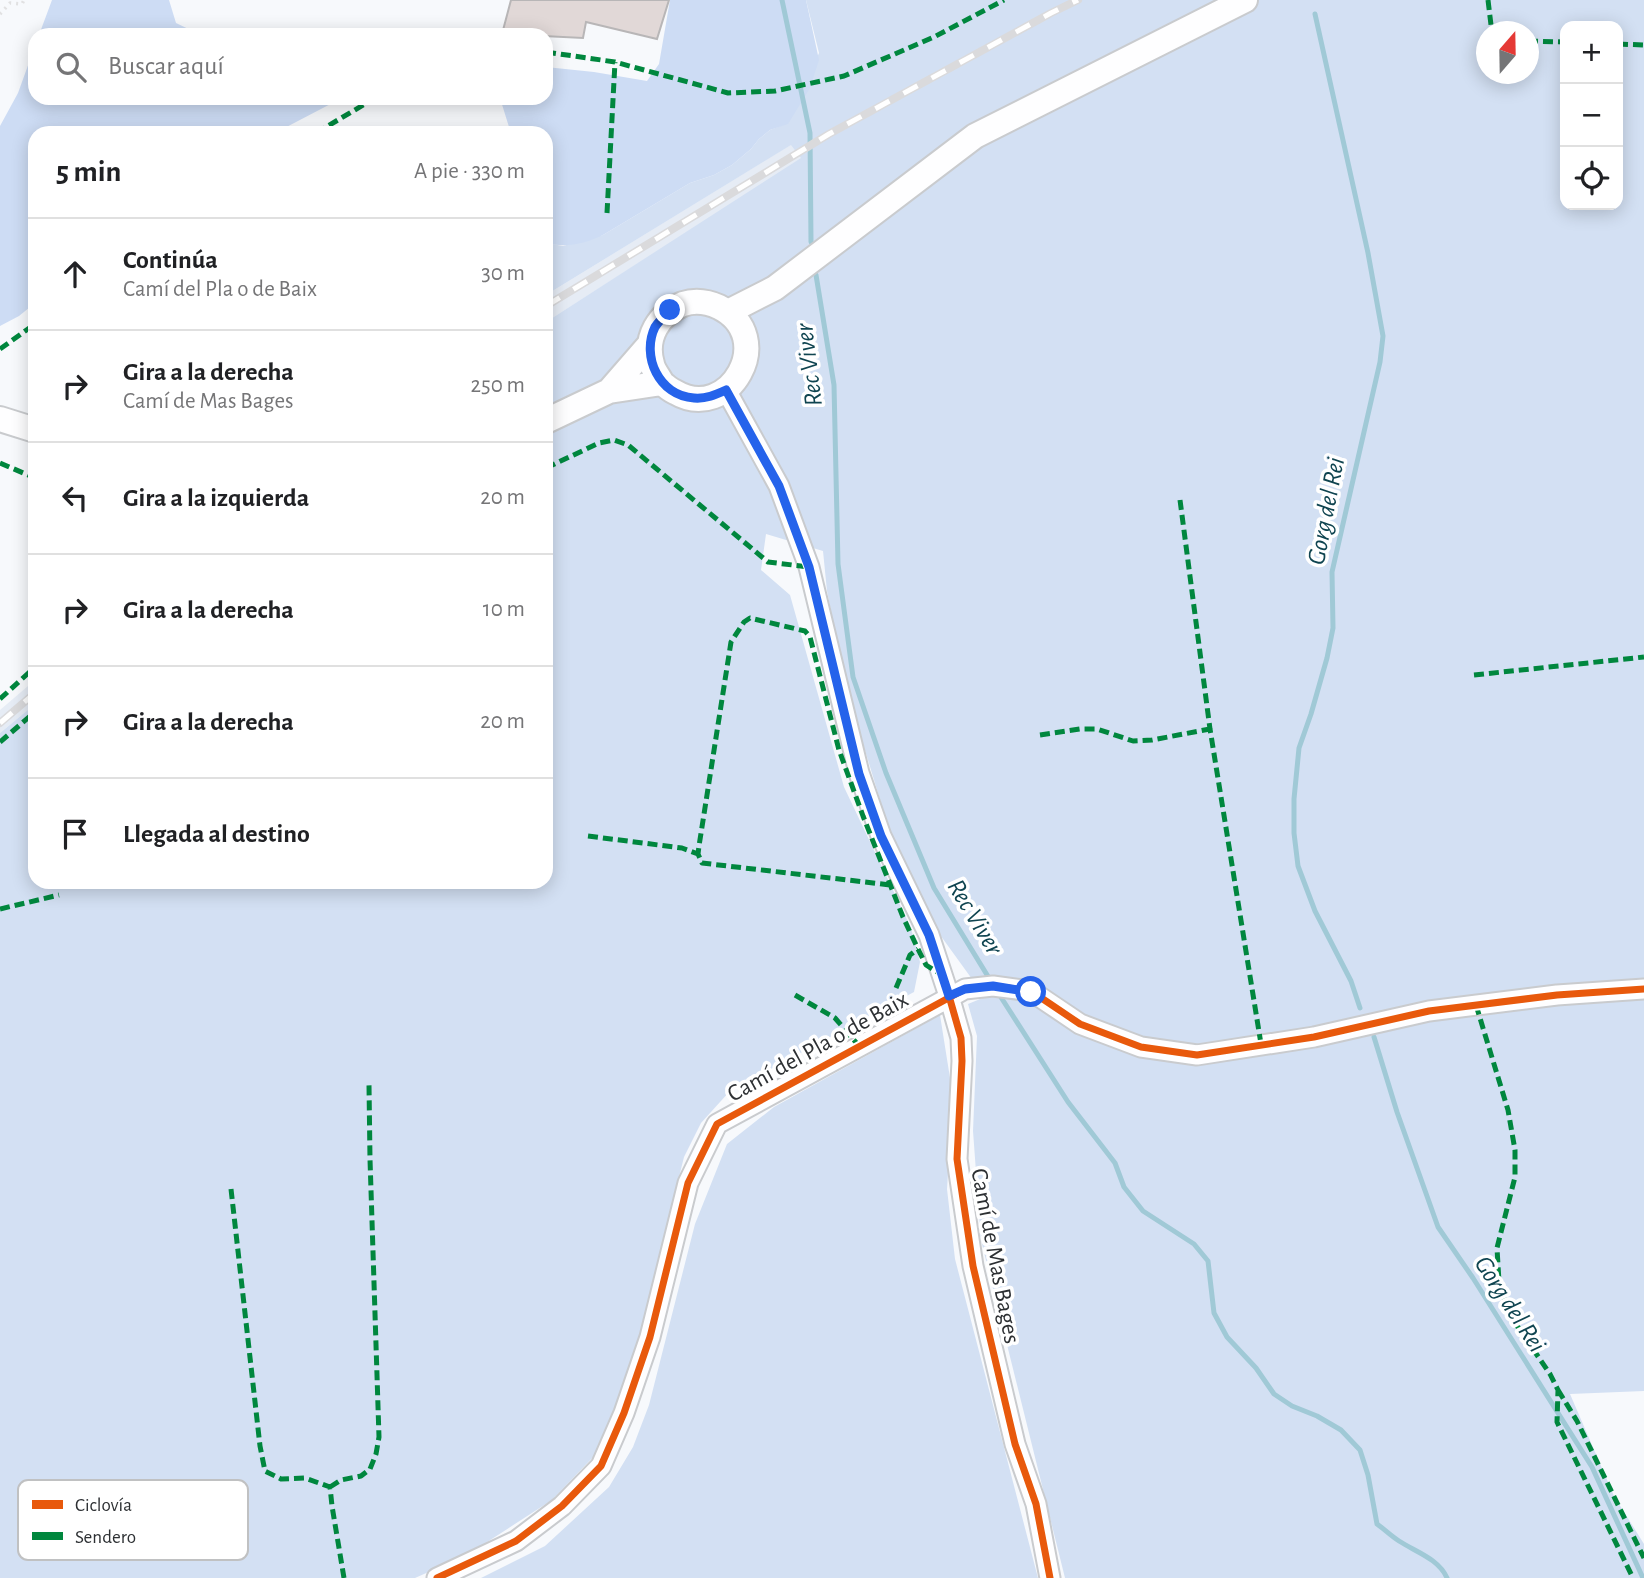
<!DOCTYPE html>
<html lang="es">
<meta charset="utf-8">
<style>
body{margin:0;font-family:"Alegreya Sans",sans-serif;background:#f2f2f2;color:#202124}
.controls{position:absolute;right:21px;top:21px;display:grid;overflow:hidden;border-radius:14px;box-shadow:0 4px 18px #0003}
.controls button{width:63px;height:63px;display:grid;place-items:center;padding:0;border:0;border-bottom:2px solid #e0e0e0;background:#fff;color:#202124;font:35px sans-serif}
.compass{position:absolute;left:1476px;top:21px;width:63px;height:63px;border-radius:50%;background:#fff;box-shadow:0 4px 18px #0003;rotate:20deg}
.stop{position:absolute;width:21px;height:21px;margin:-16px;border:5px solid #2563eb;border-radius:50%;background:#fff}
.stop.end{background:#2563eb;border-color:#fff;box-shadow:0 2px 7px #0008}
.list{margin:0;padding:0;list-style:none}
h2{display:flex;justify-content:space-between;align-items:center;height:91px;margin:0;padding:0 28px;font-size:30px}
h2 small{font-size:23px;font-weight:400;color:#757577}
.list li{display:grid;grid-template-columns:46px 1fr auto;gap:21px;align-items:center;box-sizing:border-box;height:112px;padding:0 28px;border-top:2px solid #e0e0e0}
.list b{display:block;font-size:26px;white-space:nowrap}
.list p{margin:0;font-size:23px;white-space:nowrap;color:#757577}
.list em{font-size:23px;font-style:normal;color:#757577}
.icon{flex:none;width:38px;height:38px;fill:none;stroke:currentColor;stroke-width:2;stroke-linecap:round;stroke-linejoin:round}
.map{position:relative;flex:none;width:1644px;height:1578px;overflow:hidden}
.search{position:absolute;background:#fff;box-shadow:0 4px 18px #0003;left:28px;top:28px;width:525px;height:77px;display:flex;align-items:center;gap:18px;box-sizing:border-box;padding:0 24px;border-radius:21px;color:#757577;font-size:26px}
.panel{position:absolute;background:#fff;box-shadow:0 4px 18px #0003;left:28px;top:126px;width:525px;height:763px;border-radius:21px}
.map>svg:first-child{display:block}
</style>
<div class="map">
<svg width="1644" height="1578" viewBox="0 0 1644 1578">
<rect width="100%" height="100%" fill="#f7f9fc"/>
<path fill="#e6ecf5" d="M792,144L802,159L546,322V295Z
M35,680V704L0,733V710Z"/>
<path fill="#d3e0f3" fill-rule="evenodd" d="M806,0H1644V1391L1570,1394L1614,1496L1644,1544V1578H1065L981,1240L973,1131L977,1036L968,1004L985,997L930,921L888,826L847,691L827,591L823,551L766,534L761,570L790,595L844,787L911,928L920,962L914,992L730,1091L701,1123L684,1157L632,1366L598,1452L552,1500L467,1555L415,1578H0V733L35,704V882H546V322L801,158L791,145L546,295V243L563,246L603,235L690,183L714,175L732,165L751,149L759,139L770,130L788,123L819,53ZM1565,26H1618V205H1565ZM1486,32H1528V74H1486Z
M940,1015L953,1097L947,1189L955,1259L1038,1578H481L545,1546L609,1487L633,1447L649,1405L695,1224L727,1144L774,1107Z"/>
<path fill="#cddcf4" d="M52,0H169L176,23L201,35H39Z
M670,0H806L819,60L810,88L788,124L770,130L759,139L751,149L732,165L714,175L690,183L603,235C584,244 567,248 546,243V200L551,188L546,176V133H513L509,127L500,98H546V67L594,72L647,81L659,64Z
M35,46V98H342L275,133H35V303L19,316L0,326V126L18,93Z"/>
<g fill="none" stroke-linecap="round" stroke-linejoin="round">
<path stroke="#a0c9d6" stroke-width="5" d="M782,0L810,133L811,242
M1315,14L1368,253L1383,336L1380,362L1332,572L1333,628L1327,658L1311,714L1299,748L1294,799V833L1298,866L1315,911L1351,981L1360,1008
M816,275L834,385L838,564L853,677L886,773L934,888L992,983
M997,991L1068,1102L1115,1163L1124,1187L1143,1211L1194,1244L1208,1261L1214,1313L1227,1337L1256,1368L1274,1394L1292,1406L1317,1416L1341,1430L1360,1450L1368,1475L1377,1524C1384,1529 1391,1536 1399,1541C1416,1552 1439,1559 1447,1578
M1374,1037L1397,1112L1438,1227L1473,1278L1592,1467L1643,1578"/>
</g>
<path fill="#e1d8d7" stroke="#b8b6b7" stroke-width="2" d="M511,0H669L657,39L586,22L583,38L502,34Z"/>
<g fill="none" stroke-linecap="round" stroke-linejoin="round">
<defs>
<path id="minor" d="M726,390L779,486L809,567L859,773L881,836L929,935L949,996L961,1038L962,1061L957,1159L973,1266L1015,1444L1036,1504L1050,1578
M437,1578L516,1541L562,1506L601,1466L624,1413L650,1337L688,1183L717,1124L965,989L993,986L1031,991L1080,1024L1141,1047L1197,1055L1314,1037L1429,1011L1557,995L1644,989"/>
<path id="tertiary" d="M728,312L775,288L975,136L1245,0
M609,391L649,345
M0,419L35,430
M546,421L609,391L662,383C666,386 670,390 675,392C729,424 779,337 719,307C708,302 695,300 683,304C659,314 644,337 652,364C653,370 659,377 662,383"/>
</defs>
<use href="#minor" stroke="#c9cbce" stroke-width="23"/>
<use href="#tertiary" stroke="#c9cbce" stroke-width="28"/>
<path stroke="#e1e1e2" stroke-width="3.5" stroke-dasharray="2 5" stroke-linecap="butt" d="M0,14L10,3L22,4L24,0"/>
<use href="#minor" stroke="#fefeff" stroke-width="19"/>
<use href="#tertiary" stroke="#fefeff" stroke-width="24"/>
<defs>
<path id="rail" d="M546,306L829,134L1051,13L1078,0
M0,723L35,693"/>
</defs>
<use href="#rail" stroke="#dadadc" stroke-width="8"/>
<use href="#rail" stroke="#fff" stroke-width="5" stroke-dasharray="16" stroke-linecap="butt"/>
<path stroke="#00873e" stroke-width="5" stroke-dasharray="10 5" stroke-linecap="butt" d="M1488,0L1491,25L1497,32
M1528,41L1565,42
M1618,44L1644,45
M546,52L615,62L728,93L775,91L844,76L934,37L1004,0
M316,133L375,98
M607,213L615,62
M0,349L35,324
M0,463L35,478
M546,468L599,443L614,440L628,445L768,562L809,567
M1180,500L1210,729L1261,1044
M1474,675L1644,657
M0,699L35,667
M1040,735L1080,729H1097L1133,741L1152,740L1210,729
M0,742L35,712
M588,836L682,848L698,854
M890,885L702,863L698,854L699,846L731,642L744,622L750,618L805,631L810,637L839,750L863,816L903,917L918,949L926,965L942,975
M0,909L59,895
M896,988L910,955L918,949
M795,995L835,1018L859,1046
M1476,1005L1508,1110L1515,1150V1177L1497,1248L1499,1282L1509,1314L1550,1374L1558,1390L1557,1422L1633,1578
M231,1189L260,1446L265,1471L281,1479L305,1478L330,1487L332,1506L344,1578
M1558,1390L1577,1421L1644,1558
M330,1487L341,1480L361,1476L370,1469L376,1454L379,1437L370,1159L369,1085"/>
<defs>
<path id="cycleway" d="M726,390L779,486L809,567L859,773L881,836L929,935L949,996L961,1038L962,1061L957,1159L973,1266L1015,1444L1036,1504L1050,1578
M437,1578L516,1541L562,1506L601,1466L624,1413L650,1337L688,1183L717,1124L965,989L993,986L1031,991L1080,1024L1141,1047L1197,1055L1314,1037L1429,1011L1557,995L1644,989"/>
</defs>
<use href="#cycleway" stroke="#fff" stroke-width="11"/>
<use href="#cycleway" stroke="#e8590c" stroke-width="7"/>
</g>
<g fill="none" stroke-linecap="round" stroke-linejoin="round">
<path stroke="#2563eb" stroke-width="9" d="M670,310C665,315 659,321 655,327C641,356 659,396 694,398C706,399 715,395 726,390L779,486L809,567L859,774L881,836L929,935L949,996L965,989L993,986L1031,992"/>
</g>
<g text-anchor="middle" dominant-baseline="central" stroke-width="7" stroke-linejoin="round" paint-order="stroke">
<g font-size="24" fill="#2d3033" stroke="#fff">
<text transform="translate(818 1047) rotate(-29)">Camí del Pla o de Baix</text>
<text transform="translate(995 1256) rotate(79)">Camí de Mas Bages</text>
</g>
<g font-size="26" font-style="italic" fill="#0f4450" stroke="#fff">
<text transform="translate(809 365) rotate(-97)">Rec Viver</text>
<text transform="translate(1326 511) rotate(-79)">Gorg del Rei</text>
<text transform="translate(975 917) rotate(59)">Rec Viver</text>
<text transform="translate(1510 1304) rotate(57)">Gorg del Rei</text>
</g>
</g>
<rect x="18" y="1480" width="230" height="80" rx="10" fill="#fff" stroke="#c0c1c2" stroke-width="2"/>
<rect x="32" y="1500" width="31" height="9" fill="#e8590c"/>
<rect x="32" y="1532" width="31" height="8" fill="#00873e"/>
<g font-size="19" fill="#2d3033">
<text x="75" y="1511">Ciclovía</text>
<text x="75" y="1543">Sendero</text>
</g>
</svg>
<div class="controls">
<button>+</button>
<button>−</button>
<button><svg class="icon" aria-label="locate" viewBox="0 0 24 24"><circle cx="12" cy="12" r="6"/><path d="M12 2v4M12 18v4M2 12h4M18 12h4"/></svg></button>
</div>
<svg class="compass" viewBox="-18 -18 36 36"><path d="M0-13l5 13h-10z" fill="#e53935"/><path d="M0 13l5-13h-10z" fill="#757577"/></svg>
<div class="stop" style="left:1031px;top:992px"></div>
<div class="stop end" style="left:670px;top:310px"></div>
<div class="search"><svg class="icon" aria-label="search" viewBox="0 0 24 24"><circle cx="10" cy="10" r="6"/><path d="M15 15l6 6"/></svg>Buscar aquí</div>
<section class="panel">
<h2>5 min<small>A pie · 330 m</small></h2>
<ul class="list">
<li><svg class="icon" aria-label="ahead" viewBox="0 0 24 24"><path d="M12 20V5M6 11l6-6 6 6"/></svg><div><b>Continúa</b><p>Camí del Pla o de Baix</p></div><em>30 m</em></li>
<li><svg class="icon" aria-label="right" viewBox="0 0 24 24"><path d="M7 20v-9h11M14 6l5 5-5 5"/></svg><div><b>Gira a la derecha</b><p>Camí de Mas Bages</p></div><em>250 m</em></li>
<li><svg class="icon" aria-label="left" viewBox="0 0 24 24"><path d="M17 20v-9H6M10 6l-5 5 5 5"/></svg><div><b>Gira a la izquierda</b></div><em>20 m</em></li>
<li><svg class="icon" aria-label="right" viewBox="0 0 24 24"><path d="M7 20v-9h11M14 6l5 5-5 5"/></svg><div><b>Gira a la derecha</b></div><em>10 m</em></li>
<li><svg class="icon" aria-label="right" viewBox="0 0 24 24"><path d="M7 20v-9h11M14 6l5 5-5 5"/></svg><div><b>Gira a la derecha</b></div><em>20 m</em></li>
<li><svg class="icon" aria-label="arrive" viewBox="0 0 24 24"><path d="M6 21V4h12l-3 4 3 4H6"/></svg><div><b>Llegada al destino</b></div></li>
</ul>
</section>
</div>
